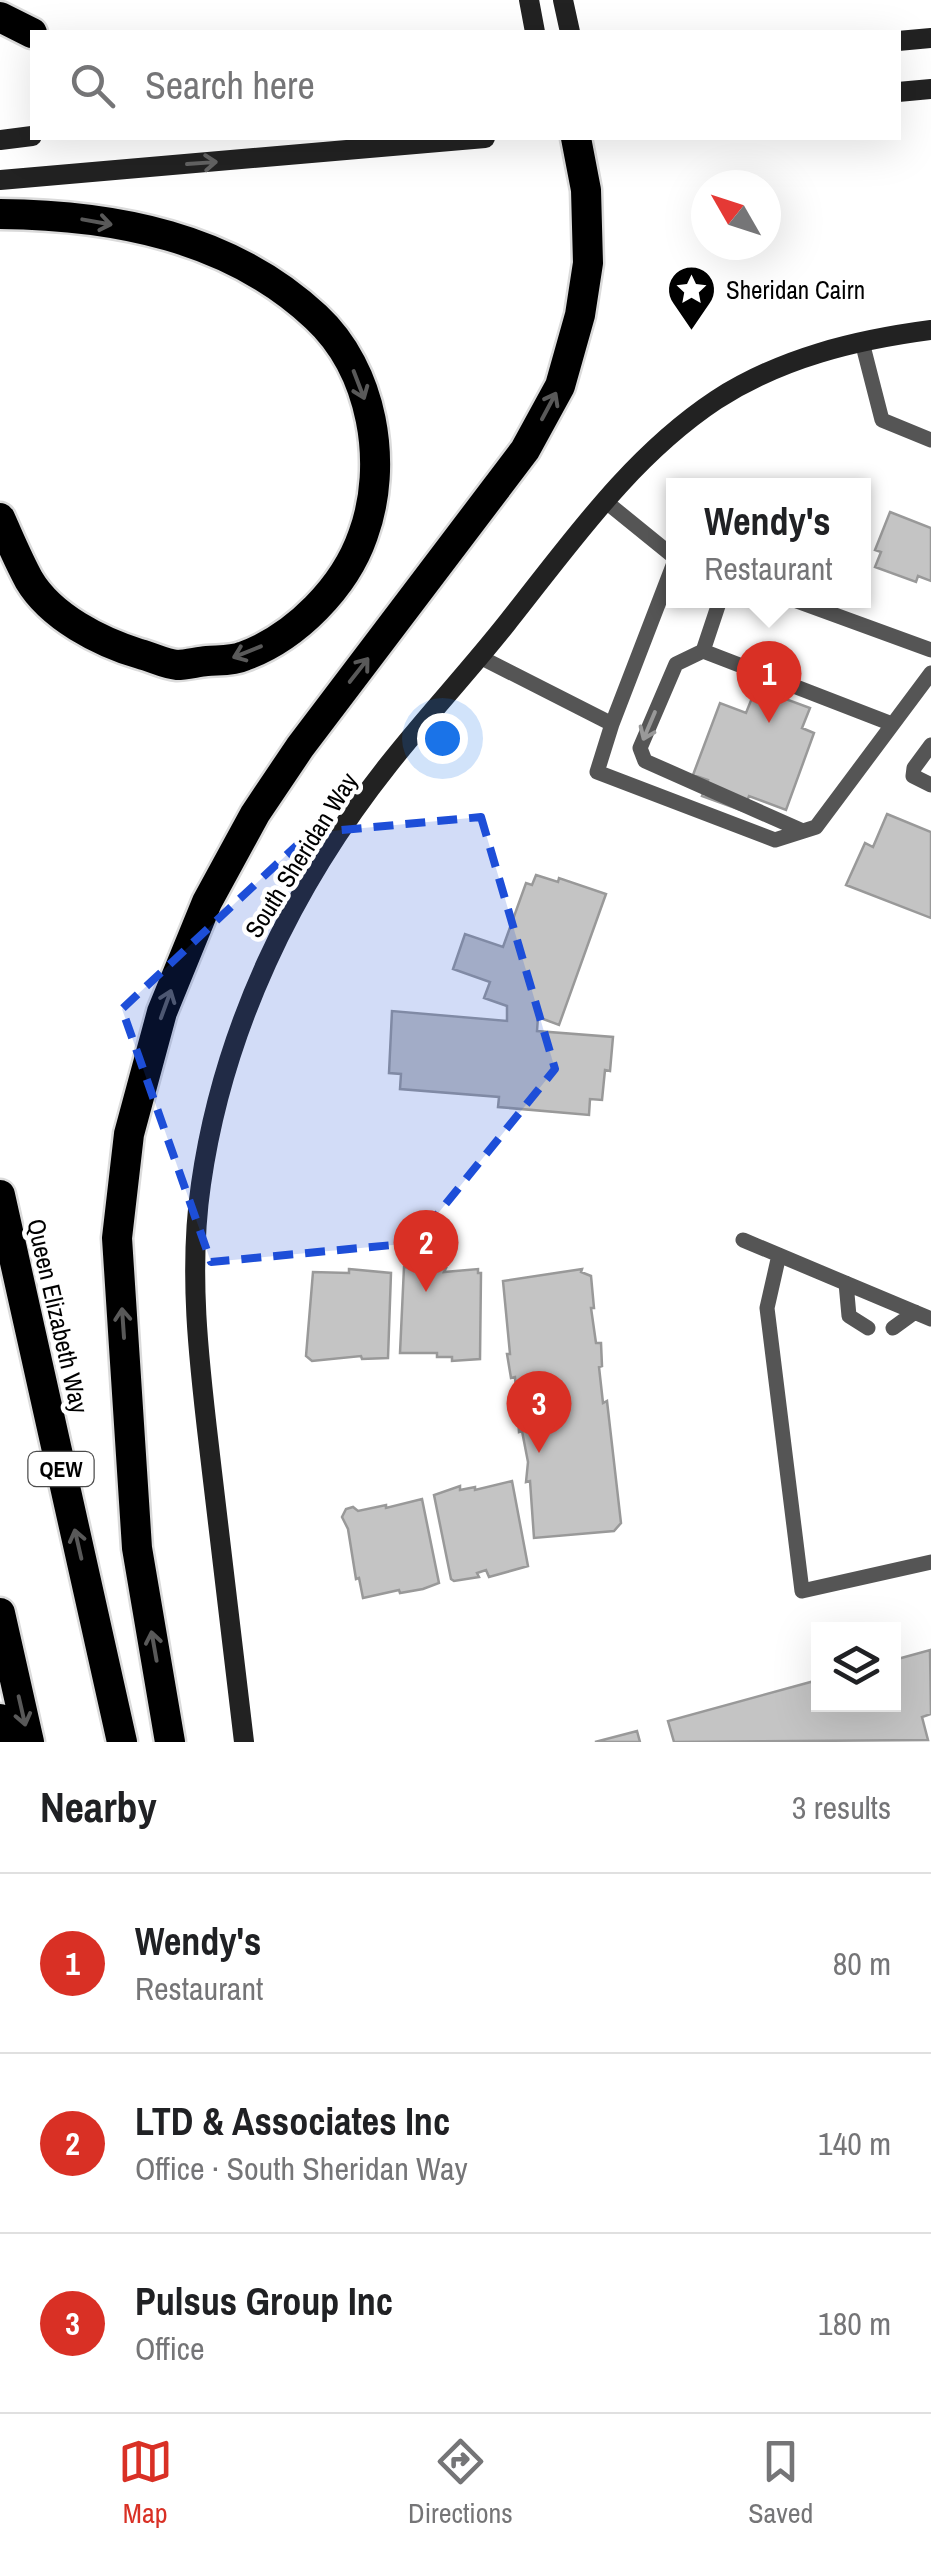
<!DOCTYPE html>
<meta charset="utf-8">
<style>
body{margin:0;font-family:"Archivo Narrow",sans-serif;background:#f6f6f6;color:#202124}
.controls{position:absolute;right:30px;bottom:30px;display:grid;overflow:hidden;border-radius:0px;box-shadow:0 10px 40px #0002}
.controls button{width:90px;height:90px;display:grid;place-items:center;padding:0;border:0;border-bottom:2px solid #e0e0e0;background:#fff;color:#202124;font:50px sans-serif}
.compass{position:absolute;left:691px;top:170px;width:90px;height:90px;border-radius:50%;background:#fff;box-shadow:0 10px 40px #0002;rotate:309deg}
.you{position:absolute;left:442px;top:738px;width:35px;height:35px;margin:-25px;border:8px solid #fff;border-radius:50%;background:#1a73e8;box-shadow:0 0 0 15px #1a73e833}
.badge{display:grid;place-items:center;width:65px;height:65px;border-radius:50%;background:#d93025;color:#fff;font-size:32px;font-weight:700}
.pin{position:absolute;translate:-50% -82px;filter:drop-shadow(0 2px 5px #0008)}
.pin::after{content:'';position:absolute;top:52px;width:35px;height:30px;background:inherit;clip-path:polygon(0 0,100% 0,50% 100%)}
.popup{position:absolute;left:666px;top:478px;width:205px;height:130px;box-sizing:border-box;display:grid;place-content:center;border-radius:0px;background:#fff;filter:drop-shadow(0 2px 8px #0005);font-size:32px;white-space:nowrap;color:#757577}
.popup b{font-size:38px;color:#202124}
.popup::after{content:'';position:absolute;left:50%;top:100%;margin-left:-20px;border:20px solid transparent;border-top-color:#fff}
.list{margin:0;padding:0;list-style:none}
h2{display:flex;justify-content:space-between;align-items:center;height:130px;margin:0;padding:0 40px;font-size:42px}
h2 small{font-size:32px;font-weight:400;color:#757577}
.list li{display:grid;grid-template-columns:65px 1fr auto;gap:30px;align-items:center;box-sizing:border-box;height:180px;padding:0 40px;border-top:2px solid #e0e0e0}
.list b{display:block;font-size:38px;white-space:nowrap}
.list p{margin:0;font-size:32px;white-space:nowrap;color:#757577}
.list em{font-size:32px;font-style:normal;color:#757577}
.icon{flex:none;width:55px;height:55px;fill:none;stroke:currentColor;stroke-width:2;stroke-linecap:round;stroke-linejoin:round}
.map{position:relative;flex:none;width:931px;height:1742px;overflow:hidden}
.search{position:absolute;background:#fff;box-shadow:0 10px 40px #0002;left:30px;right:30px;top:30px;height:110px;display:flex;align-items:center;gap:25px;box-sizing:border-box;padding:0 35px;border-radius:0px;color:#757577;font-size:38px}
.sheet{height:670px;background:#fff}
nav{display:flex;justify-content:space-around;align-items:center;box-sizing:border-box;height:140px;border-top:2px solid #e0e0e0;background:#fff;font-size:28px;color:#757577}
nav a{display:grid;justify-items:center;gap:5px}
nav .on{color:#d93025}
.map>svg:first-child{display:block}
</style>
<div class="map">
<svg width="931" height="1742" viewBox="0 0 931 1742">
<rect width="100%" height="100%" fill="#fff"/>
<path fill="#c4c4c4" stroke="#999" stroke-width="2.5" d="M890,512L931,528V581L918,576L916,582L875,567L881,552L875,550Z
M756,688L810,708L802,728L814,733L786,810L749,796L743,811L702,796L708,780L693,775L720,703L746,713Z
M887,814L931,832V918L846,885L865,843L873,847Z
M536,875L558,882L559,878L606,894L559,1025L538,1017L537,1031L613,1037L610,1071L605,1070L602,1100L590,1099L589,1115L498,1107L499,1097L400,1089L401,1074L389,1073L392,1011L507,1021V1006L484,998L490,982L453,969L465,934L503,947L526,883L532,885Z
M421,1265L446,1268L444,1272L478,1269V1273H481L480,1359L452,1361V1357H437V1353H400L404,1267L422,1268Z
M349,1269L391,1273L388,1358L362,1359L361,1356L312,1361L306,1356L313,1272L349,1273Z
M582,1269L581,1272L591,1276L594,1308H591L596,1343H601L602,1366L599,1367L603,1403L607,1401L621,1523L614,1531L534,1538L530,1481L526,1482L528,1462L522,1431L519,1432L515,1377L511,1378L507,1354H510L503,1281Z
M512,1481L528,1566L489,1577L486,1570L477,1573L479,1577L454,1581L451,1579L434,1495L460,1486V1490L475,1487V1490Z
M422,1499L439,1583L423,1589L400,1593L399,1590L363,1598L359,1578L356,1579L348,1529L342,1517L346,1509L353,1507L358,1511L386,1505V1508Z
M930,1650L931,1714L922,1717L928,1740L674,1742L668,1721L818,1680V1704H894V1660Z
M637,1731L640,1742H595Z"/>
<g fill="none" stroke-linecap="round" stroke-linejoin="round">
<defs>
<path id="highway" d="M0,17L32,33
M0,214C114,215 231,237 316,317C373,370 389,464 363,535C345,587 296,637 244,656C233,661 219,660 207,661C197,662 186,665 177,665C165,664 152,657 140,654C100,642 51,617 29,580C18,560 9,538 0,518
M0,1195L122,1742
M0,1613L29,1742
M0,1719L6,1742
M170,1742L137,1548L117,1238L129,1134L162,1012L207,902L255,814L300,747L525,450L560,386L580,315L588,263L586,190L576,138"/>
</defs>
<use href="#highway" stroke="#dbdbdb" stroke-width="35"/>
<path stroke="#555" stroke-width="15" d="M862,342L882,420L931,440
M605,501L674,557
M720,600L703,651L892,724
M794,600L931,650
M703,651L676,664L640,748L645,761L803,831
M480,657L612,724L674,563
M612,724L597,772L775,840L816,827L931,673
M931,745L914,768L913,776L931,785
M743,1240L931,1319
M779,1255L767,1308L802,1591L931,1562
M846,1283L849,1316L868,1328
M893,1328L915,1312"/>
<path stroke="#222" stroke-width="20" d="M529,0L535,32
M563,0L570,32
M898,41L931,38
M898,92L931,89
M0,140L32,136
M0,180L485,138
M244,1742C233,1652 223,1562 212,1472C201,1377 187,1279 201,1184C223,1030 292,886 389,764C427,716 469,671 507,623C570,544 630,457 716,400C781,358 855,340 931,330"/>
<use href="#highway" stroke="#000" stroke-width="30"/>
</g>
<defs><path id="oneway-shaft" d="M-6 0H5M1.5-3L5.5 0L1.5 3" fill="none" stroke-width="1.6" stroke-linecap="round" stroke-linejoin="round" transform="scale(2.5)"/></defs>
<use stroke="#646464" href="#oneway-shaft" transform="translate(202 163) rotate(-4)"/>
<g stroke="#595959">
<use href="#oneway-shaft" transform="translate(97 222) rotate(10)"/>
<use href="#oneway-shaft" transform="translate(359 385) rotate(69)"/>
<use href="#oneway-shaft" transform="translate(549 406) rotate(-62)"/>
<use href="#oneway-shaft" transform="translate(247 652) rotate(158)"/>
<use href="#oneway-shaft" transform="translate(359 670) rotate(-52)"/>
<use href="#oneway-shaft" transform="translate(166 1004) rotate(-70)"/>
<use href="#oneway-shaft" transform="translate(123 1323) rotate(-94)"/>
<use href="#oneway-shaft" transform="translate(78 1544) rotate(-103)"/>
<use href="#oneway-shaft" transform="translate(154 1646) rotate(-100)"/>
<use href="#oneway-shaft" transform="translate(22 1711) rotate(77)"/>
</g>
<use stroke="#999" href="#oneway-shaft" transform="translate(649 726) rotate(113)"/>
<path fill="#1d4ed8" fill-opacity="0.2" stroke="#1d4ed8" stroke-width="8" stroke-dasharray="20 12" stroke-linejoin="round" d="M481,817L555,1069L414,1243L211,1262L122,1009L310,833Z"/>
<defs>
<symbol id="sight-pin" viewBox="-11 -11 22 30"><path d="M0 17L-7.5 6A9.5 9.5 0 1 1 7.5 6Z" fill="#000" stroke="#fff"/><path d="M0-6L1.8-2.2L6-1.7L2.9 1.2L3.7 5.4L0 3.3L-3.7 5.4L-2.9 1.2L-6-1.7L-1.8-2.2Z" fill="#fff"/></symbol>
</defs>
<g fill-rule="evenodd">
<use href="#sight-pin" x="664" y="262" width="55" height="75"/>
</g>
<g text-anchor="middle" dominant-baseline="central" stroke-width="9" stroke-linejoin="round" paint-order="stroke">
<rect fill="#fff" stroke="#4c4c4c" stroke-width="2.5" x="28.5" y="1452" width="65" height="34" rx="8"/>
<g font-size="22" font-weight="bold" fill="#000">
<text x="61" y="1469">QEW</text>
</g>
<g font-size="25" fill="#000" stroke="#fff" text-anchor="start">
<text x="726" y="290">Sheridan Cairn</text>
</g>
<g font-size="25" fill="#000" stroke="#fff">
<text transform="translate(301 855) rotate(-58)">South Sheridan Way</text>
<text transform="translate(58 1316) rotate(77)">Queen Elizabeth Way</text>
</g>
</g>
</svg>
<div class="controls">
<button><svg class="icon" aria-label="layers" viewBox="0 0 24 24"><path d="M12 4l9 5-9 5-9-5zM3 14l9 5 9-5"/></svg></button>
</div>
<svg class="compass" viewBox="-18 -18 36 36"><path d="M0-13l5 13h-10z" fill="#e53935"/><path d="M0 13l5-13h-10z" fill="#757577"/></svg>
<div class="you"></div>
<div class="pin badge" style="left:769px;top:723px">1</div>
<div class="popup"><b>Wendy's</b>Restaurant</div>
<div class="pin badge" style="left:426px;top:1292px">2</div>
<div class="pin badge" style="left:539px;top:1453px">3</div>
<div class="search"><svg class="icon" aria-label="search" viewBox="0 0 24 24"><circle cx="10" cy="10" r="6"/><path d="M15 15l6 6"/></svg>Search here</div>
</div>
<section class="sheet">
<h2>Nearby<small>3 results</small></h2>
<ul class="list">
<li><span class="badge">1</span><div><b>Wendy's</b><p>Restaurant</p></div><em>80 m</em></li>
<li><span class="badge">2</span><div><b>LTD &amp; Associates Inc</b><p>Office · South Sheridan Way</p></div><em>140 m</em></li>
<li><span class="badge">3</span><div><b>Pulsus Group Inc</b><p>Office</p></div><em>180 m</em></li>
</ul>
</section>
<nav>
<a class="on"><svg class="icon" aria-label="map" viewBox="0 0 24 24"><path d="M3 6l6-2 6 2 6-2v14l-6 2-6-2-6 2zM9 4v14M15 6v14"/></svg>Map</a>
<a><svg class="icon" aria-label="directions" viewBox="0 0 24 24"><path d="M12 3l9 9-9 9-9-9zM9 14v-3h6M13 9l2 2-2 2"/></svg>Directions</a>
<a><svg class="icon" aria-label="saved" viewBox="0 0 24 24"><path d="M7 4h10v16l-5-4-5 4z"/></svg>Saved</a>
</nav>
